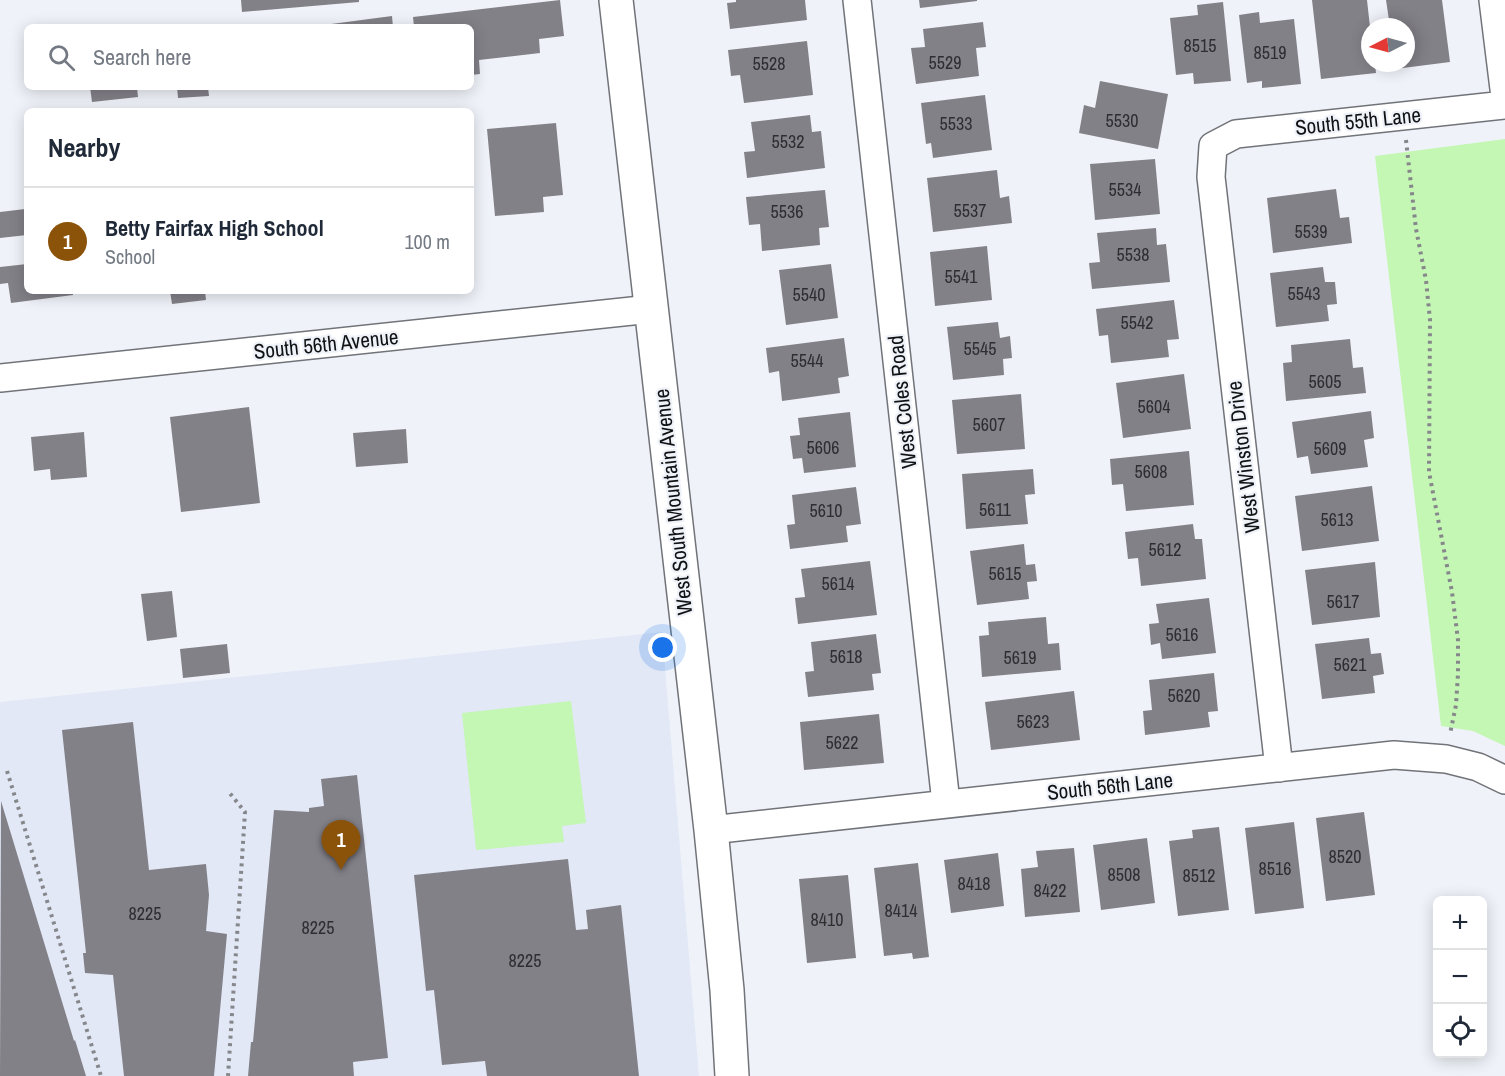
<!DOCTYPE html>
<meta charset="utf-8">
<style>
body{margin:0;font-family:"Archivo Narrow",sans-serif;background:#f2f2f3;color:#1f2937}
.controls{position:absolute;right:18px;bottom:18px;display:grid;overflow:hidden;border-radius:9px;box-shadow:0 3px 15px #0003}
.controls button{width:54px;height:54px;display:grid;place-items:center;padding:0;border:0;border-bottom:2px solid #e0e1e3;background:#fff;color:#1f2937;font:30px sans-serif}
.compass{position:absolute;left:1361px;top:18px;width:54px;height:54px;border-radius:50%;background:#fff;box-shadow:0 3px 15px #0003;rotate:264deg}
.you{position:absolute;left:663px;top:648px;width:21px;height:21px;margin:-15px;border:4px solid #fff;border-radius:50%;background:#1a73e8;box-shadow:0 0 0 9px #1a73e833}
.badge{display:grid;place-items:center;width:39px;height:39px;border-radius:50%;background:#8b5209;color:#fff;font-size:20px;font-weight:700}
.pin{position:absolute;translate:-50% -50px;filter:drop-shadow(0 2px 3px #0008)}
.pin::after{content:'';position:absolute;top:32px;width:21px;height:18px;background:inherit;clip-path:polygon(0 0,100% 0,50% 100%)}
.list{margin:0;padding:0;list-style:none}
h2{display:flex;justify-content:space-between;align-items:center;height:78px;margin:0;padding:0 24px;font-size:26px}
h2 small{font-size:20px;font-weight:400;color:#747a83}
.list li{display:grid;grid-template-columns:39px 1fr auto;gap:18px;align-items:center;box-sizing:border-box;height:108px;padding:0 24px;border-top:2px solid #e0e1e3}
.list b{display:block;font-size:22px;white-space:nowrap}
.list p{margin:0;font-size:20px;white-space:nowrap;color:#747a83}
.list em{font-size:20px;font-style:normal;color:#747a83}
.icon{flex:none;width:33px;height:33px;fill:none;stroke:currentColor;stroke-width:2;stroke-linecap:round;stroke-linejoin:round}
.map{position:relative;flex:none;width:1505px;height:1076px;overflow:hidden}
.search{position:absolute;background:#fff;box-shadow:0 3px 15px #0003;left:24px;top:24px;width:450px;height:66px;display:flex;align-items:center;gap:15px;box-sizing:border-box;padding:0 21px;border-radius:9px;color:#747a83;font-size:22px}
.panel{position:absolute;background:#fff;box-shadow:0 3px 15px #0003;left:24px;top:108px;width:450px;height:186px;border-radius:9px}
.map>svg:first-child{display:block}
</style>
<div class="map">
<svg width="1505" height="1076" viewBox="0 0 1505 1076">
<rect width="100%" height="100%" fill="#eff3f9"/>
<path fill="#e2e8f6" d="M662,632L699,1076H0V702Z"/>
<path fill="#c4f6b4" d="M1505,139V746L1473,731L1441,726L1375,156Z
M571,701L586,823L562,826L564,842L476,850L462,713Z"/>
<path fill="#838188" d="M241,0H359V2L242,12Z
M560,0L564,36L539,39L540,53L479,60L480,74L471,75V27H414L413,17Z
M736,0H805L807,20L730,29L727,3L736,2Z
M919,0H977V1L920,8Z
M1312,0H1367L1370,27V63H1375L1376,73L1321,79Z
M1386,0H1442L1450,62L1395,69L1394,63H1406V27H1390Z
M1223,2L1231,81L1194,84L1193,73L1176,75L1170,18L1198,15L1197,5Z
M1259,12L1260,23L1294,19L1301,84L1262,88V81L1247,83L1239,15Z
M392,16L393,27H316V26Z
M983,22L986,47L976,48L979,76L916,84L911,48L925,47L923,29Z
M807,41L813,95L744,103L740,75L731,76L728,50Z
M1100,81L1168,94L1158,149L1079,133L1084,105L1095,108Z
M90,87H137L138,97L92,102Z
M177,87H208L209,96L178,98Z
M985,95L992,150L933,158L931,143L926,144L921,103Z
M810,115L812,132L821,131L825,168L747,178L744,152L755,151L751,122Z
M556,123L563,195L543,197L544,212L495,216L487,129Z
M1155,159L1160,214L1095,220L1090,164Z
M997,170L1000,198L1009,196L1012,223L933,232L927,178Z
M1336,189L1340,218L1349,217L1352,243L1273,253L1267,198Z
M825,190L829,227L819,228L820,245L762,251L760,224L749,225L746,197Z
M25,209L27,235L0,238V212Z
M1156,228L1157,245L1166,244L1170,282L1092,289L1089,263L1100,262L1097,233Z
M987,246L992,300L935,306L930,252Z
M27,264V291H73V295L11,303L8,283L0,284V267Z
M831,264L838,318L786,325L779,270Z
M1323,267L1325,282H1335L1337,304L1327,305L1329,321L1276,327L1270,273Z
M170,291H205L206,300L172,304Z
M1174,300L1179,339L1167,340L1169,357L1111,363L1108,335L1099,336L1096,309Z
M998,322L1000,338L1010,336L1012,358L1003,359L1004,375L953,380L947,327Z
M844,338L849,376L838,378L840,393L782,401L779,371L769,373L766,348Z
M1350,339L1353,368L1363,367L1366,393L1286,401L1283,363L1292,362L1291,345Z
M1184,374L1191,429L1123,438L1116,383Z
M1021,394L1025,449L957,454L952,400Z
M249,407L260,503L181,512L170,417Z
M1371,411L1374,438L1364,440L1368,467L1311,474L1308,456L1297,458L1292,422Z
M850,412L856,467L804,473L802,458L793,459L790,436L800,435L798,418Z
M406,429L408,463L356,467L353,433Z
M84,432L87,477L51,480L50,469L34,471L31,437Z
M1189,451L1194,505L1126,511L1123,484L1112,485L1110,459Z
M1033,469L1035,494L1025,495L1028,524L966,529L962,474Z
M1372,486L1379,541L1302,551L1295,496Z
M856,487L861,524L846,526L848,542L790,549L787,525L795,524L792,495Z
M1193,524L1195,539H1202L1206,579L1141,586L1138,558L1128,559L1125,532Z
M1024,544L1026,565L1035,564L1037,581L1027,582L1029,599L977,605L970,551Z
M870,561L877,615L798,624L795,598L805,597L801,569Z
M1375,562L1380,617L1312,625L1305,570Z
M172,591L177,637L147,641L141,594Z
M1209,598L1216,653L1162,659L1160,643L1151,645L1149,624L1159,623L1156,604Z
M1046,617L1048,644L1059,643L1061,670L982,677L979,636L989,635L988,622Z
M876,634L881,673L872,674L874,690L808,697L805,672L814,671L811,642Z
M1369,638L1371,654L1381,653L1384,674L1373,676L1375,693L1322,699L1315,644Z
M227,644L230,673L183,678L180,649Z
M1214,673L1218,711L1208,712L1210,727L1145,735L1143,711L1152,710L1149,680Z
M1074,691L1080,740L991,750L985,702Z
M879,714L884,763L804,770L800,722Z
M133,722L149,870L206,864L209,895L206,931L227,934L214,1076H124L113,975L85,973L83,953H86L62,730Z
M357,775L388,1058L353,1062L354,1076H248L251,1042H253L274,810L309,812V808L324,806L321,779Z
M1,801L74,1041L75,1040L86,1076H0Z
M1364,812L1375,895L1326,901L1316,818Z
M1294,822L1304,908L1255,914L1245,828Z
M1219,827L1229,910L1178,916L1169,841L1193,838L1192,830Z
M1147,838L1155,903L1101,910L1093,845Z
M1074,848L1080,912L1025,917L1021,869L1038,867L1036,851Z
M998,853L1004,906L951,913L944,860Z
M568,859L576,930L588,929L586,910L621,905L639,1076H487L485,1061L442,1065L434,990L426,991L414,875Z
M918,863L929,957L913,959L912,953L884,956L874,868Z
M848,875L856,958L807,963L799,879Z"/>
<g fill="none" stroke-linecap="round" stroke-linejoin="round">
<defs>
<path id="street" d="M857,0L946,803
M1493,0L1505,97
M0,378L651,309
M1279,768L1211,177L1213,146L1236,134L1505,105
M711,830L1394,755L1446,759L1478,767L1505,780"/>
<path id="secondary" d="M616,0L711,830L727,990L732,1076"/>
</defs>
<use href="#street" stroke="#707378" stroke-width="30"/>
<use href="#secondary" stroke="#707378" stroke-width="36"/>
<path stroke="#85878b" stroke-width="4" stroke-dasharray="3 4.5" stroke-linecap="butt" d="M1406,140L1416,229L1426,280L1430,320L1429,472L1452,592L1458,640V674L1456,705L1450,734
M7,771L101,1076
M228,1076L245,812L228,791"/>
<use href="#street" stroke="#fff" stroke-width="27"/>
<use href="#secondary" stroke="#fff" stroke-width="33"/>
</g>
<g text-anchor="middle" dominant-baseline="central" stroke-width="4.5" stroke-linejoin="round" paint-order="stroke">
<g font-size="18" fill="#2e2e31">
<text x="1200" y="45">8515</text>
<text x="1270" y="52">8519</text>
<text x="945" y="62">5529</text>
<text x="769" y="63">5528</text>
<text x="1122" y="120">5530</text>
<text x="956" y="123">5533</text>
<text x="788" y="141">5532</text>
<text x="1125" y="189">5534</text>
<text x="970" y="210">5537</text>
<text x="787" y="211">5536</text>
<text x="1311" y="231">5539</text>
<text x="1133" y="254">5538</text>
<text x="961" y="276">5541</text>
<text x="1304" y="293">5543</text>
<text x="809" y="294">5540</text>
<text x="1137" y="322">5542</text>
<text x="980" y="348">5545</text>
<text x="807" y="360">5544</text>
<text x="1325" y="381">5605</text>
<text x="1154" y="406">5604</text>
<text x="989" y="424">5607</text>
<text x="823" y="447">5606</text>
<text x="1330" y="448">5609</text>
<text x="1151" y="471">5608</text>
<text x="995" y="509">5611</text>
<text x="826" y="510">5610</text>
<text x="1337" y="519">5613</text>
<text x="1165" y="549">5612</text>
<text x="1005" y="573">5615</text>
<text x="838" y="583">5614</text>
<text x="1343" y="601">5617</text>
<text x="1182" y="634">5616</text>
<text x="846" y="656">5618</text>
<text x="1020" y="657">5619</text>
<text x="1350" y="664">5621</text>
<text x="1184" y="695">5620</text>
<text x="1033" y="721">5623</text>
<text x="842" y="742">5622</text>
<text x="1345" y="856">8520</text>
<text x="1275" y="868">8516</text>
<text x="1124" y="874">8508</text>
<text x="1199" y="875">8512</text>
<text x="974" y="883">8418</text>
<text x="1050" y="890">8422</text>
<text x="901" y="910">8414</text>
<text x="145" y="913">8225</text>
<text x="827" y="919">8410</text>
<text x="318" y="927">8225</text>
<text x="525" y="960">8225</text>
</g>
<g font-size="21" fill="#111214" stroke="#eff3f9">
<text transform="translate(1358 121) rotate(-6)">South 55th Lane</text>
<text transform="translate(326 344) rotate(-6)">South 56th Avenue</text>
<text transform="translate(902 402) rotate(-96)">West Coles Road</text>
<text transform="translate(1243 457) rotate(-97)">West Winston Drive</text>
<text transform="translate(673 502) rotate(-96)">West South Mountain Avenue</text>
<text transform="translate(1110 786) rotate(-6)">South 56th Lane</text>
</g>
</g>
</svg>
<div class="controls">
<button>+</button>
<button>−</button>
<button><svg class="icon" aria-label="locate" viewBox="0 0 24 24"><circle cx="12" cy="12" r="6"/><path d="M12 2v4M12 18v4M2 12h4M18 12h4"/></svg></button>
</div>
<svg class="compass" viewBox="-18 -18 36 36"><path d="M0-13l5 13h-10z" fill="#e53935"/><path d="M0 13l5-13h-10z" fill="#747a83"/></svg>
<div class="you"></div>
<div class="pin badge" style="left:341px;top:870px">1</div>
<div class="search"><svg class="icon" aria-label="search" viewBox="0 0 24 24"><circle cx="10" cy="10" r="6"/><path d="M15 15l6 6"/></svg>Search here</div>
<section class="panel">
<h2>Nearby<small></small></h2>
<ul class="list">
<li><span class="badge">1</span><div><b>Betty Fairfax High School</b><p>School</p></div><em>100 m</em></li>
</ul>
</section>
</div>
